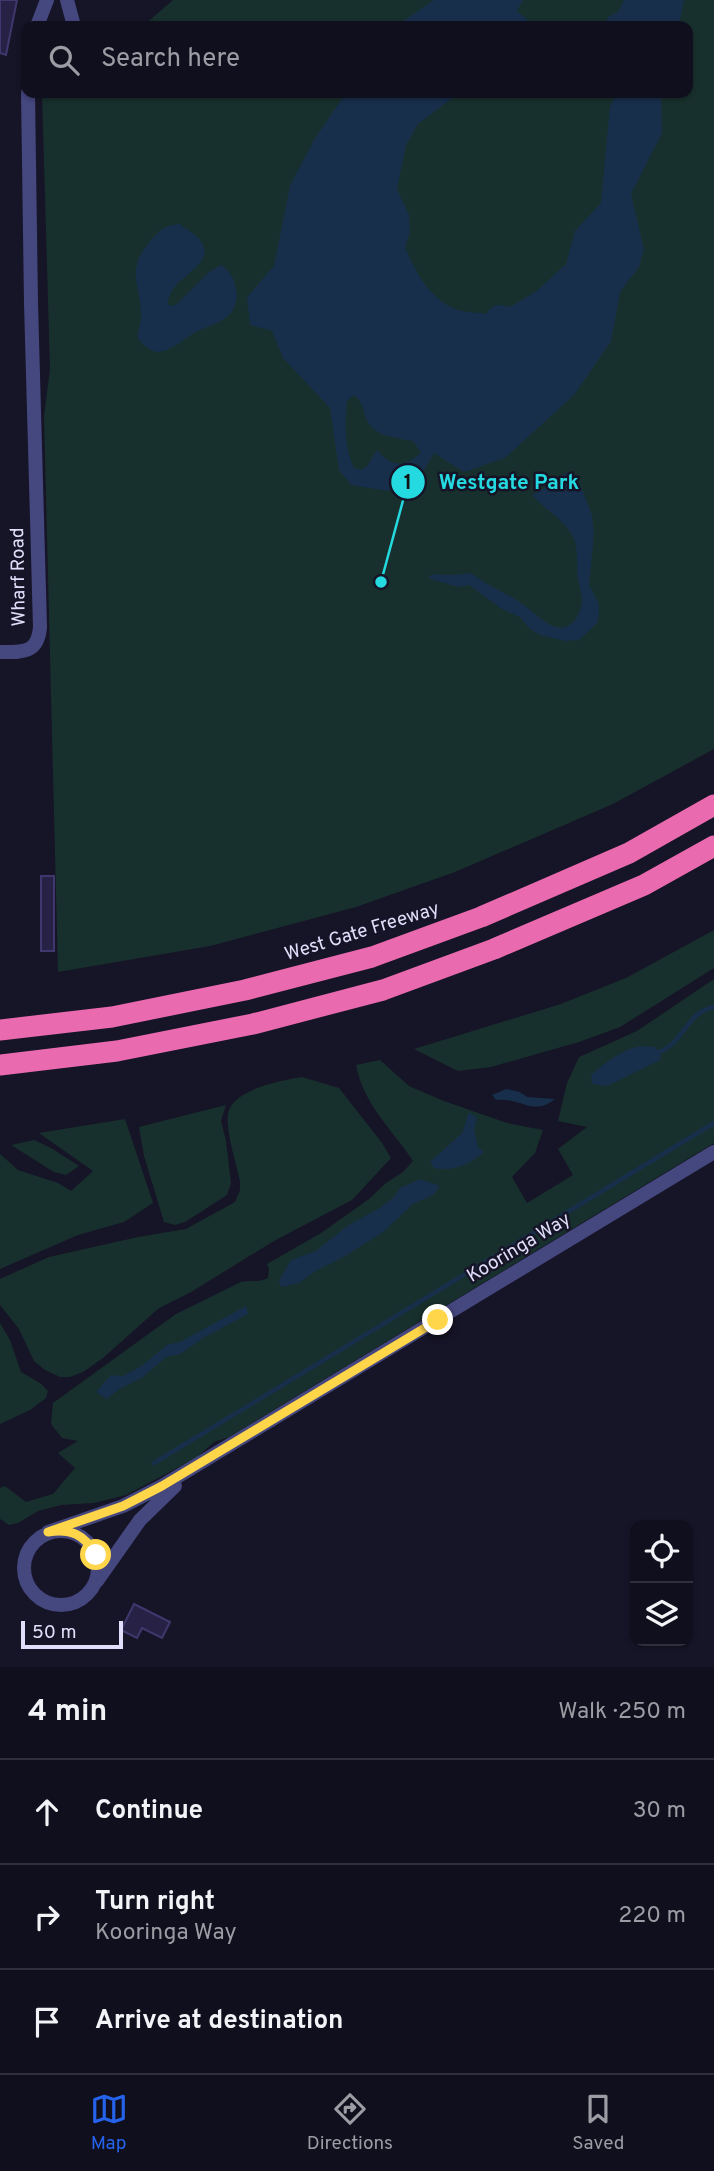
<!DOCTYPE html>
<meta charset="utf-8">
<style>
body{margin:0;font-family:Overpass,sans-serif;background:#191826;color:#f1f3f6}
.controls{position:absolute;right:21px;bottom:21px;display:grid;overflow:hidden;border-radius:14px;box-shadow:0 2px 5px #0004}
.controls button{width:63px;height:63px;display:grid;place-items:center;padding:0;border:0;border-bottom:2px solid #302f3b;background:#100f1d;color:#f1f3f6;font:35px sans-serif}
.scale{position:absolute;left:21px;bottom:18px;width:102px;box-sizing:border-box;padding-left:7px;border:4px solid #e0defa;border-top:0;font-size:19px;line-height:24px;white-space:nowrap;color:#e0defa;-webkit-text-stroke:5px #161427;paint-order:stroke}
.stop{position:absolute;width:21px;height:21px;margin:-16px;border:5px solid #ffd54a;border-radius:50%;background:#fff}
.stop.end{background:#ffd54a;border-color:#fff;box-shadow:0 2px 7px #0008}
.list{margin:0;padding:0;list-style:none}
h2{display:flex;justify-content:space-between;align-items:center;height:91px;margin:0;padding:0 28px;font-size:30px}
h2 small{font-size:23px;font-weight:400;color:#9c9ca4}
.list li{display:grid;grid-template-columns:46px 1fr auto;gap:21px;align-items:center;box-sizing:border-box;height:105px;padding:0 28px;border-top:2px solid #302f3b}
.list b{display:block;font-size:26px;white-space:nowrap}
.list p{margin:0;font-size:23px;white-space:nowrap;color:#9c9ca4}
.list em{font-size:23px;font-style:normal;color:#9c9ca4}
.icon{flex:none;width:38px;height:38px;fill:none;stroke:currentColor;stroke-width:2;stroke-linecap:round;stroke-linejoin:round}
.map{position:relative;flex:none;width:714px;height:1667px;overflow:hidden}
.search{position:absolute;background:#100f1d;box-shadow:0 2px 5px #0004;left:21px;right:21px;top:21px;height:77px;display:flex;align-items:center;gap:18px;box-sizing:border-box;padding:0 24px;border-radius:14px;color:#9c9ca4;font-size:26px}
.sheet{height:406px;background:#100f1d}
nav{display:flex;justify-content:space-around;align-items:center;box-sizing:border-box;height:98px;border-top:2px solid #302f3b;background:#100f1d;font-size:19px;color:#9c9ca4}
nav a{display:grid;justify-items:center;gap:4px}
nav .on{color:#2563eb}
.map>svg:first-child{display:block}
</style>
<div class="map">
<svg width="714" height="1667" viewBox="0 0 714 1667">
<rect width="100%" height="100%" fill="#161427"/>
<path fill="#18302d" d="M173,0H714V749L613,804L455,872L356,907L210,946L58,972L44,416L50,369L42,93H688V26H143Z
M714,930V968L620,1027L579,1042L491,1067L458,1071L414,1049L561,1004L626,978Z
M714,979V1143L229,1437L214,1442L196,1458L126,1495L94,1503L61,1505L38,1511L18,1523L9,1525L0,1519V1488L5,1486L26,1502L53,1494L75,1468L58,1453L78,1441L62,1438L51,1424L53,1403L176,1314L241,1282C251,1280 258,1283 268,1278L269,1269L267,1264L321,1233L369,1199L386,1183L403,1172L413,1161C392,1129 363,1104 356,1065L380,1060L409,1086L444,1101L507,1123L543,1130L535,1153L512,1177L527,1203L573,1175L558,1149L587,1127L558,1121L567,1083L579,1057L637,1031Z
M302,1077L339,1088L382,1143L391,1158L352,1200L274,1241L191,1292L159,1308L103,1358L83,1372L70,1377H60L45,1370L34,1361L19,1329L0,1305V1279L49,1257L138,1237L186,1229L235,1202L240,1190V1181C237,1166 223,1123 229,1110C237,1089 282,1080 302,1077Z
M226,1105L221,1121L226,1141L231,1183L227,1195L185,1222L175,1225L164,1222L144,1156L139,1127Z
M125,1119L153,1203L124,1222L78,1235L0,1269V1154L18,1170L58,1183L71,1191L93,1171L39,1133Z
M34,1140L51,1148L79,1166L66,1175L54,1172L11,1145Z
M0,1323L10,1340L21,1372L40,1383L48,1391L46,1398L30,1410L0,1424Z"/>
<path fill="#182f4b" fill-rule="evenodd" d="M434,0H523L517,11L531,23L540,26H396Z
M624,0H684L679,26H604L608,17L618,12Z
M346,93H459L418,124L406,145L397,189L409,215L410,233L405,247C416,273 429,299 458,310C466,313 477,312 486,314C494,303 497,304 510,307L538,290L566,264L575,231L601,203L610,106L617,93H661L662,133L631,194L644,249L639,267L620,292L611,341L574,395L505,458L464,472L434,453L421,476L412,481L404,476L388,491L351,485L339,470L330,408L283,358L272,331L250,325L247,297L274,266L290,186L314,140ZM354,395C364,403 362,409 367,420C374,437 398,438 413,441L421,453C403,468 392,467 377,450L367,466L361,470L354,468C344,446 345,424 347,401Z
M179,224C243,261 167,272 168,304L172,306L178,303L209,272L221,265C232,270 239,290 236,302C232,320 214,324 200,330C187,336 171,352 157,352C151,351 142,345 139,340C135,334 141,326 141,319C142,283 123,271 152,239C161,229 165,226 179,224Z
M569,472L581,487L592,515L594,534L589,585L599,604V616L597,623L579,640L565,641L540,635L530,629L520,617L502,609L469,585L457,587L428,578L433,574L452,575L471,573C486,585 505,592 521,603C532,610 544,624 556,627C571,632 582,613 582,600C582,593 579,586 578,579C576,566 579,549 573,537C564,519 545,510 532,495C547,489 554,476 569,472Z
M639,1046L655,1047L661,1054L660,1060L607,1086L592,1084L591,1075C606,1062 620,1051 639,1046Z
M506,1089L520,1092L527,1097L555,1099C533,1117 521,1097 496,1100L492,1095Z
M469,1112L477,1118L474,1129L478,1147L484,1152C469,1165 453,1172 434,1168L430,1162L462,1133Z
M420,1179L440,1186L433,1195L413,1204L383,1232L347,1255L314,1272L299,1283L281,1287L279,1281L291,1260L316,1251L347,1226L380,1208L394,1197L400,1188Z
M246,1306L248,1314L203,1338L180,1354L166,1357L143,1377L119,1389L107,1399L96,1392L111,1375L123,1376L143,1365L167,1345L180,1342Z"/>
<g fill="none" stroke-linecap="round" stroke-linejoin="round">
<path stroke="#182f4b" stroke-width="4.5" d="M659,1052C685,1042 685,1013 714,1007
M154,1463L714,1123"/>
</g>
<path fill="#272245" stroke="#3f386e" stroke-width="2" d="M0,0H17L6,55L0,53Z
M41,876H54V951H41Z
M134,1604L170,1622L162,1638L142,1628L137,1638L121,1630Z"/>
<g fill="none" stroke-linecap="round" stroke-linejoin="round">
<path stroke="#45477f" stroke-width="14" d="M67,0L74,26
M37,26L47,0
M0,652C22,652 38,654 40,627L31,303L28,93
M24 1568a37 37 0 1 1 74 0a37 37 0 1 1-74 0Z
M48,1532L123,1506L162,1486L714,1152
M97,1581L140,1520L175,1486"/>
<path stroke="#ea6aaf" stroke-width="21" d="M0,1030L112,1017L245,990L372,957L481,917L629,853L714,805
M0,1065L117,1051L253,1024L383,990L494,949L644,885L714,846"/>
</g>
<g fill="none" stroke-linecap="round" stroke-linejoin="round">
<path stroke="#ffd54a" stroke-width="9" d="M96,1555C85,1535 71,1528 48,1532L123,1506L162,1486L438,1320"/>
</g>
<g text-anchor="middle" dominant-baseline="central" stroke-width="5" stroke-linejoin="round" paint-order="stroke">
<g font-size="19" fill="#e0defa" stroke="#161427">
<text transform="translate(19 577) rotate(-91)">Wharf Road</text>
<text transform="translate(362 932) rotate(-17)">West Gate Freeway</text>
<text transform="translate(519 1248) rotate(-31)">Kooringa Way</text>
</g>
</g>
<path fill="none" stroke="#25d9e0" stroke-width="2.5" d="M381 582L408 482"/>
<g fill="#25d9e0" stroke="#161427" stroke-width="2.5">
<circle cx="381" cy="582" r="7"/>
<circle cx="408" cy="482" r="18"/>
</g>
<g font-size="21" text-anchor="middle" font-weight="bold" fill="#111">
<text x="408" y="489">1</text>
</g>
<g font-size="21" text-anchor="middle" font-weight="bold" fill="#25d9e0" stroke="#161427" stroke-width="5" stroke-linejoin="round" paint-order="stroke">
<text x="509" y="489">Westgate Park</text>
</g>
</svg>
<div class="controls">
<button><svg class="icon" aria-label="locate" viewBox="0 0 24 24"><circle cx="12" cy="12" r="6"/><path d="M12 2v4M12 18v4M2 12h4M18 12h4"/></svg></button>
<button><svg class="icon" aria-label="layers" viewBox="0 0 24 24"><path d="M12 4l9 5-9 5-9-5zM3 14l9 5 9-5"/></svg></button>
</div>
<div class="scale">50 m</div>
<div class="stop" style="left:96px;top:1555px"></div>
<div class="stop end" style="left:438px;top:1320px"></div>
<div class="search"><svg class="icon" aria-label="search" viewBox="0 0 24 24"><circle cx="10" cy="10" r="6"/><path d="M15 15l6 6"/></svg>Search here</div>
</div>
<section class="sheet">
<h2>4 min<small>Walk · 250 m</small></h2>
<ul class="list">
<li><svg class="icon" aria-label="ahead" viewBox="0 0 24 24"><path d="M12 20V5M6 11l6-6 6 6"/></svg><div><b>Continue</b></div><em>30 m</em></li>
<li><svg class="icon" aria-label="right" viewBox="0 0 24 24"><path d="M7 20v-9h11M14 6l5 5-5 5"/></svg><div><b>Turn right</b><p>Kooringa Way</p></div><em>220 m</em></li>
<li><svg class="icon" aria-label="arrive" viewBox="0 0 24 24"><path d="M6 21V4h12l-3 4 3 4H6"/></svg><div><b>Arrive at destination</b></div></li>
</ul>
</section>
<nav>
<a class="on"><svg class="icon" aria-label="map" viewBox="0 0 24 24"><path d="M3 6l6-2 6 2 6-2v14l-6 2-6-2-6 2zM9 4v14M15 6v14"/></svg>Map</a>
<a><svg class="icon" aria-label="directions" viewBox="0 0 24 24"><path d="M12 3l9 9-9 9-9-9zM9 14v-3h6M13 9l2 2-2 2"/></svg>Directions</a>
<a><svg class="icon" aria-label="saved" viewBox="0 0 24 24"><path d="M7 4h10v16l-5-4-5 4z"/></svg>Saved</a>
</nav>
